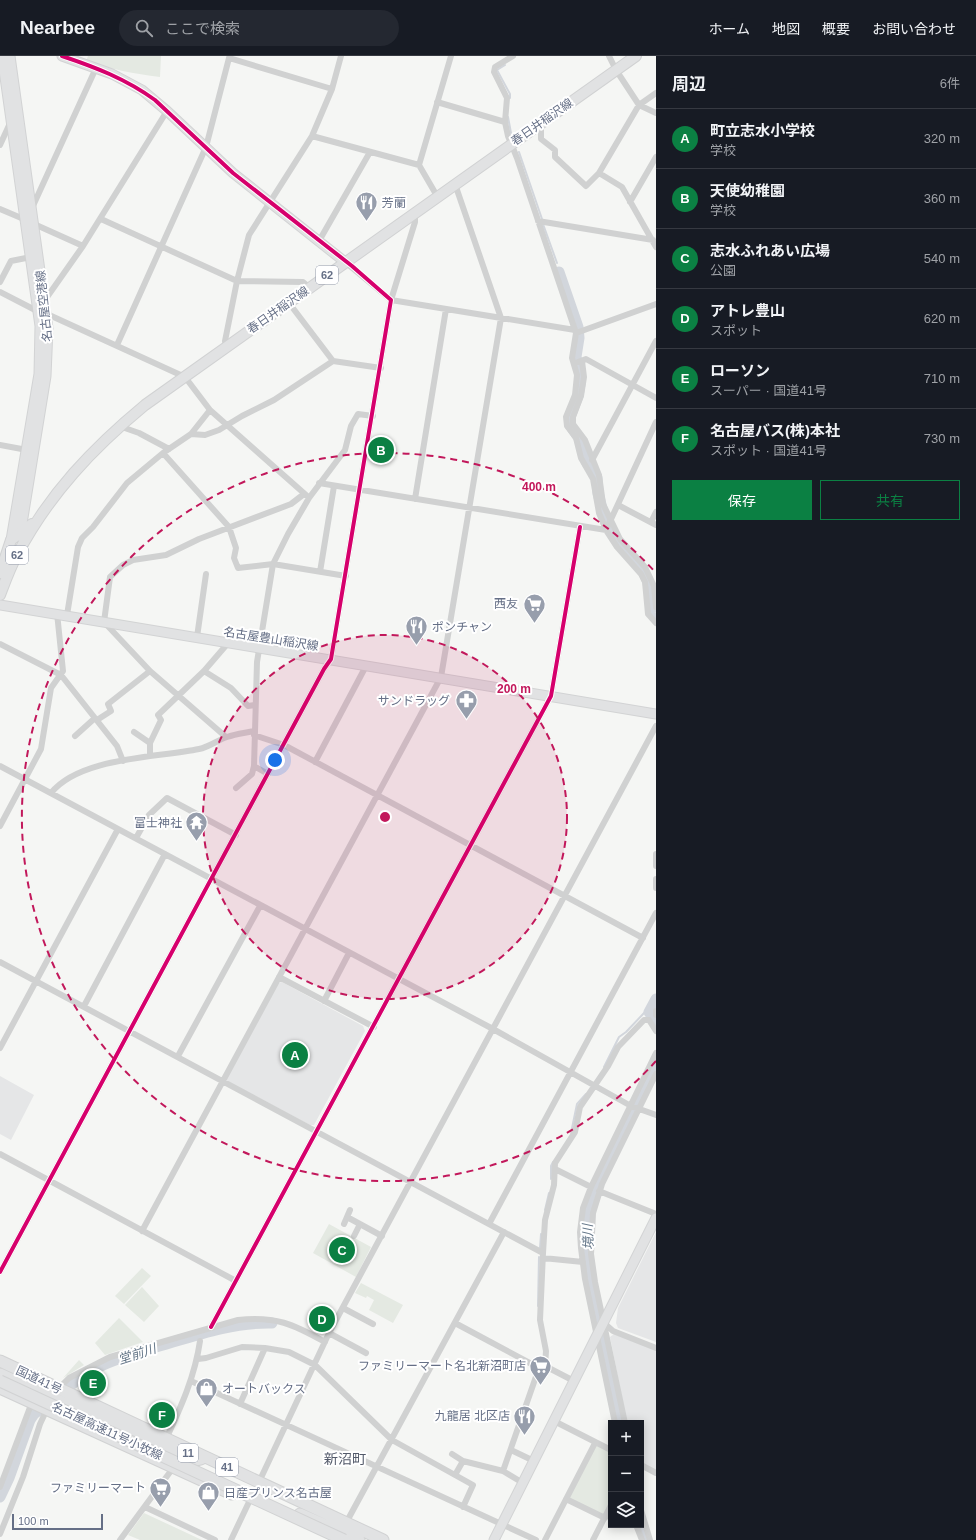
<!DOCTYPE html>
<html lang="ja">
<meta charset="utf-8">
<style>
body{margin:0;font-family:Helvetica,"Noto Sans JP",sans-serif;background:#242831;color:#f1f3f6}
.controls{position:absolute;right:12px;bottom:12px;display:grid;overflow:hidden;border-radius:0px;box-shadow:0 2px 10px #0003}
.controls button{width:36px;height:36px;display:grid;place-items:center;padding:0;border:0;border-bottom:1px solid #363941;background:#171b24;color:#f1f3f6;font:20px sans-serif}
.scale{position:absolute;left:12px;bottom:10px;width:91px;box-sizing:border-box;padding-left:4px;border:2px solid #656f86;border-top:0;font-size:11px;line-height:14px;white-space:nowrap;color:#656f86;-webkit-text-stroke:3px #fff;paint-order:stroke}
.you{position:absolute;left:275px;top:704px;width:14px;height:14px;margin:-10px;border:3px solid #fff;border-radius:50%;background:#1a73e8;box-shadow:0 0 0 6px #1a73e833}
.badge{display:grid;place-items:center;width:26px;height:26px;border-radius:50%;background:#0b8043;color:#fff;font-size:13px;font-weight:700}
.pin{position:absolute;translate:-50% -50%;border:2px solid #fff;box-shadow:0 1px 4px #0006}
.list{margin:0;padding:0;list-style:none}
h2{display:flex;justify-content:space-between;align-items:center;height:52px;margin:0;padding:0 16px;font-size:17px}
h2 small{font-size:13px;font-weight:400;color:#9ea1a6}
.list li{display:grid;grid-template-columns:26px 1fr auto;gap:12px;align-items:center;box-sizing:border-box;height:60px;padding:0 16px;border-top:1px solid #363941}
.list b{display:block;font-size:15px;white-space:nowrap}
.list p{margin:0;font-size:13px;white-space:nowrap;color:#9ea1a6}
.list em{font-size:13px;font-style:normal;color:#9ea1a6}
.actions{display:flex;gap:8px;padding:12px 16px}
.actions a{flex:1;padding:9px 0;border:1px solid #0b8043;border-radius:0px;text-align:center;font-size:14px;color:#0b8043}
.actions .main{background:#0b8043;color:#fff}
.icon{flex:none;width:22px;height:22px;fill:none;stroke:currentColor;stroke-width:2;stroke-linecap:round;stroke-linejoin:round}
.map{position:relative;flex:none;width:656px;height:1484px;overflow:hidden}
header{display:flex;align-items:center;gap:24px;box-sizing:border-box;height:56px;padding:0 20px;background:#171b24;border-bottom:1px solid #363941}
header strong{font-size:19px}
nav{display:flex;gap:22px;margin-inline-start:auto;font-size:14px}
.search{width:280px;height:36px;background:#242831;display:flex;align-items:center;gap:10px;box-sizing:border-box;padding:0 14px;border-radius:22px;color:#9ea1a6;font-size:15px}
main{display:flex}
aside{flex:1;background:#171b24}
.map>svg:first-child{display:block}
</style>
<header>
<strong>Nearbee</strong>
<div class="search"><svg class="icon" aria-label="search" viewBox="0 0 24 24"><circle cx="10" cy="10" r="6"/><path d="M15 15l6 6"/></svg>ここで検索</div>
<nav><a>ホーム</a><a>地図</a><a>概要</a><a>お問い合わせ</a></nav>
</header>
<main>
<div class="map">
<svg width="656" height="1484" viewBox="0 0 656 1484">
<rect width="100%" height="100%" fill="#f5f6f4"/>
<path fill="#e5e6e7" d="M282,926L363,970L365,975L314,1069H310L227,1025L226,1023L277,927Z
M0,1020L34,1039L11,1084L0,1078Z
M656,1176V1286L618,1272L616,1267L618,1252Z
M614,1278L656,1294V1415L641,1407V1367H627L610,1281Z"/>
<path fill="#e4e9e2" d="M88,0H161L160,21C134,18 111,13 86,5Z
M329,1168L371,1191L356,1221L313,1197Z
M142,1212L151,1220L124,1248L115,1240Z
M361,1227L403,1249L393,1267L369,1254L374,1244L367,1240L366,1242L355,1237Z
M142,1231L159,1250L144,1266L125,1249Z
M119,1262L143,1286L105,1299L95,1287Z
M79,1304L84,1309L63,1322Z
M595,1387L611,1394V1448L604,1461L567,1443Z
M144,1457L202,1484H140L128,1479Z"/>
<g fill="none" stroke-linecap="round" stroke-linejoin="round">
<path stroke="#d2d6dc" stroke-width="2" d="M505,9L497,14L510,38V42
M508,61L511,77
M519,96L542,163
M543,168L557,207
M604,1011L619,981L626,976L645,956H649
M571,1077L577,1048L586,1038
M551,1123V1110L553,1106
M545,1154L549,1137
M540,1192L541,1178
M538,1250L539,1201"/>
<path stroke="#d2d6dc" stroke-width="11" d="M559,216L578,271L579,282L576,301L580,315V328L578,340L570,361V369L581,385L587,407L594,415L597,422L598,437L605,464L617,485L642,513L648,526L652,557L656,561
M656,943L649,956L656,966
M619,1367L591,1222L586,1190V1174L588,1155L596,1129L656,1007
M0,1441L9,1422L30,1364L34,1358C55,1343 73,1325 95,1313C113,1303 134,1298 153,1292C191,1281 231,1266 272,1267
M641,1469L645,1484"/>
<defs>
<path id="secondary" d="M2,0L40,270L39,318L11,484
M10,0L48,272L46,320L20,480
M62,0L112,18L142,34L167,55L233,117L345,206
M0,549L656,658
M494,1484L656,1162"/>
<path id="primary" d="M0,517L11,484L32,468
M0,539C5,526 10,512 17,499C49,438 93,392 145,349L636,0"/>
<path id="highway" d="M0,1305L383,1484
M0,1318L192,1405L201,1403
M0,1332L232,1438
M300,1458L359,1484"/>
</defs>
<use href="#secondary" stroke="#d2d3d4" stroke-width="11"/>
<use href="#primary" stroke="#d1d2d3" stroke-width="12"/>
<use href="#highway" stroke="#d1d2d3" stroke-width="13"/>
<path stroke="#d0d1d1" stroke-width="6" d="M513,0L495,11L494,16L507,42L505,66L508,80L517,102L576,277L572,302L577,319L575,339L566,361L567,370L576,382L581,402L593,423L599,457L606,474L617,491L641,518L645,526L648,558L656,567
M609,0L616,14L639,49L656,57
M437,46L505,66
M538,69L541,74V83L555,94V101L586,130L599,117L639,49L656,37
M312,80L419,109
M0,89L11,65
M599,117L622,131L656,191
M437,140L419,109L451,0
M630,146L656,101
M32,152L96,12
M0,153L26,164
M415,157V166L391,244L575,274
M101,163L237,225L303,226L310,232
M538,165L653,184
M34,168L83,190
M319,185L370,96
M0,226L11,205L31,201
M0,236L39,256
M45,244L83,190L167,55
M289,247L333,305
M47,258L185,321L210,354L191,378L163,397L127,427L93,471L82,482L78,491L67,559
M576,277L656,248
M117,289L206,91L229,2L332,33L341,0
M226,291L225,285L237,225L249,179L312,80L332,33
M582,305L584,321L581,340L573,361V368L585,384L599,419L603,448L620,483L645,511L654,530L656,551
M578,306L586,303L656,342
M210,354L306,439
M119,370L139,377L169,393
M191,378L205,379L219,374L242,360L274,344L333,305L381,312
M0,389L27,394
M163,397L229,471L236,492L234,502L238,512L273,508L346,520
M592,404L656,285
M319,427L606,474L656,366
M415,443L446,253
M618,449L656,469
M651,466L656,456
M320,516L334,430
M197,581L206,518
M0,588L61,619L117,690L123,705
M204,615L231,632L248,650L255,649
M97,664L111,655L108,648L150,615
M134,676L150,687
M254,679L284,689L643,882
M75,680L95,662
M226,681L150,615L104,566L110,521L123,509L133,504L166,499L199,483L291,448L304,438
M150,700V687L161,664L158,659L204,615L229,586
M315,706L366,610
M0,710L493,973L631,1050L656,1059
M254,710L268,718
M236,732L252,718L254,710L257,606L273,508L288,478L309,442L345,394L351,370L358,358L373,360
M51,737C80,701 156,702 199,693C209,691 218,684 227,681C236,678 245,677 254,675
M0,770L41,693L51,632L63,615L57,557
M136,782L149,759L167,742L236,779
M656,798V810
M656,823V832
M0,906L543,1197
M279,921L374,971
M324,945L349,897
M84,950L165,798
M656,955V959
M0,992L118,773
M178,1000L260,850
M0,1098L236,1225
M555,1113L591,1131
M599,1135L656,1158
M347,1161L382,1180
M344,1168L350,1154
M489,1168L656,857
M142,1175L441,621L501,262L455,128
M354,1180L360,1168
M543,1202L583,1206
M0,1216L324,613L331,603L391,244L345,206
M343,1252L373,1268
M455,1267L539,1312
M604,1267L613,1275L656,1292
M211,1271L551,640L580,471
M329,1277L366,1297
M198,1303L206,1302L242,1291L265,1292L289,1296L315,1309L392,1384L473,1429L463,1451
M545,1310L574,1325
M191,1325L536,1484
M58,1333L69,1322L110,1301L238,1264C276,1260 293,1268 325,1286
M240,1348L265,1292
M554,1365L611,1394
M615,1367L585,1223L581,1192L580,1176L583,1152L591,1131L656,997
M625,1367L595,1226L591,1198L593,1157L602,1128L656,1018
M166,1383C181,1351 195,1320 200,1285
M511,1394L534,1405
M452,1398L463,1405
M641,1409L656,1417
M503,1415L523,1427
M455,1419L463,1405L503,1415L539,1312L545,1310L546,1295L540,1264L543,1197L545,1164L554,1129L555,1107L575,1076L580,1051L608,1010L618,991L644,964H649L656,975
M259,1426L329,1277L656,670
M0,1431L32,1346
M566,1443L605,1462
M145,1451L215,1484
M641,1454L650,1484
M346,1467L504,1176
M636,1469L642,1484
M0,1478L23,1421L40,1368L47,1353
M120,1484L173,1412
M231,1484L249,1446
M545,1484L595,1387
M593,1484L611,1449"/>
<use href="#secondary" stroke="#e1e2e3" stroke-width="9"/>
<use href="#primary" stroke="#e1e2e3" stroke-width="10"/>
<use href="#highway" stroke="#e1e2e3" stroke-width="11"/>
<defs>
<path id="highway-bridge" d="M0,1325L344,1484"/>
</defs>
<use href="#highway-bridge" stroke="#d1d2d3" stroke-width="13" stroke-linecap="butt"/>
<use href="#highway-bridge" stroke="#e1e2e3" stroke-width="11"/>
<defs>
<path id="cycleway" d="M0,1216L324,613L331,603L391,244L352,210L233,117L155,44C126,23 95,11 62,0
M211,1271L551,640L580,471"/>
</defs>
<use href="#cycleway" stroke="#fff" stroke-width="6"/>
<use href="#cycleway" stroke="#d6006c" stroke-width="4"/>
</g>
<circle cx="385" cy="761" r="182" fill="#c2185b" fill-opacity=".12"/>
<g fill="none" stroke="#c2185b" stroke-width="2" stroke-dasharray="7 5">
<circle cx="385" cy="761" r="182"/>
<path d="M656 1005A364 364 0 1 1 656 517"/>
</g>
<defs>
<symbol id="restaurant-pin" viewBox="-11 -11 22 30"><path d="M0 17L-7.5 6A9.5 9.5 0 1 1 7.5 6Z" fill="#979eac" stroke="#fff"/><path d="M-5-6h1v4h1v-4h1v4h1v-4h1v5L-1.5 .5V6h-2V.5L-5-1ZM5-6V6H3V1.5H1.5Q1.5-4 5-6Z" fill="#fff"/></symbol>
<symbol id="supermarket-pin" viewBox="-11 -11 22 30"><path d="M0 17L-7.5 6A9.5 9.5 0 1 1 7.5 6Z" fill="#979eac" stroke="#fff"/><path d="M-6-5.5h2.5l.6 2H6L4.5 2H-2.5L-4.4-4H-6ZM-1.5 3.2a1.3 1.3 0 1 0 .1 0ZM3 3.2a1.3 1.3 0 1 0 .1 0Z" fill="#fff"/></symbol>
<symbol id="pharmacy-pin" viewBox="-11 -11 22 30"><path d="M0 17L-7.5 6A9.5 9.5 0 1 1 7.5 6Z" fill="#979eac" stroke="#fff"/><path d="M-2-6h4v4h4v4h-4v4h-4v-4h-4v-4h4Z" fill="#fff"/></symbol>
<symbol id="temple-pin" viewBox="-11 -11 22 30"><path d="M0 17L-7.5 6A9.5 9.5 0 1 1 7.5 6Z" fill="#979eac" stroke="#fff"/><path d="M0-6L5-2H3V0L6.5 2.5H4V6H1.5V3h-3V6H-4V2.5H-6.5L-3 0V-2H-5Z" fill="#fff"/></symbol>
<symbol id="shop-pin" viewBox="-11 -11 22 30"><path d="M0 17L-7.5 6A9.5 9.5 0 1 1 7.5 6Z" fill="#979eac" stroke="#fff"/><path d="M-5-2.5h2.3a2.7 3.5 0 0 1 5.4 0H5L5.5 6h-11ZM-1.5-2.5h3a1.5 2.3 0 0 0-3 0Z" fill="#fff"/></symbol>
</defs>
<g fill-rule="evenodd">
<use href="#restaurant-pin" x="354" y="134" width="25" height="34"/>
<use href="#supermarket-pin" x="522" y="536" width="25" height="34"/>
<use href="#restaurant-pin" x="404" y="558" width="25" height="34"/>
<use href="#pharmacy-pin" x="454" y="632" width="25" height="34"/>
<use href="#temple-pin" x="184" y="754" width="25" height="34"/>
<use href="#supermarket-pin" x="528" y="1298" width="25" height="34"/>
<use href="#shop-pin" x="194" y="1320" width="25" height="34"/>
<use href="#restaurant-pin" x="512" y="1348" width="25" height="34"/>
<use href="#supermarket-pin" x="148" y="1420" width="25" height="34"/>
<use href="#shop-pin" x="196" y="1424" width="25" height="34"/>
</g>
<g text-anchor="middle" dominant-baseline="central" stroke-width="4" stroke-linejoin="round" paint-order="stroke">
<g fill="#fff" stroke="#939aaa" stroke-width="1">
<rect x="316" y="210" width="22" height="18" rx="3"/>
<rect x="6" y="490" width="22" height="18" rx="3"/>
<rect x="178" y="1388" width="20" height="18" rx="3"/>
<rect x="216" y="1402" width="22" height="18" rx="3"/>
</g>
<g font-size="11" font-weight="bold" fill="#656f86">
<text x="327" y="219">62</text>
<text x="17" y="499">62</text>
<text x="188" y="1397">11</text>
<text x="227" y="1411">41</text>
</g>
<g font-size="12" fill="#656f86" stroke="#fff">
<text transform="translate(542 66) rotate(-35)">春日井稲沢線</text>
<text transform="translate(44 250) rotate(-96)">名古屋空港線</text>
<text transform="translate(278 254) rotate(-35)">春日井稲沢線</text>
<text transform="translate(271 583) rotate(9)">名古屋豊山稲沢線</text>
<text transform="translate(39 1324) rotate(25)">国道41号</text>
<text transform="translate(107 1375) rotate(25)">名古屋高速11号小牧線</text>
</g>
<g font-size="12" fill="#656f86" stroke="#fff" text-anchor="end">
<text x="382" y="147" text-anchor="start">芳蘭</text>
<text x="518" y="548">西友</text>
<text x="432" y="571" text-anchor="start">ポンチャン</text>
<text x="450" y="645">サンドラッグ</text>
<text x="182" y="767">富士神社</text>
<text x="526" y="1310">ファミリーマート名北新沼町店</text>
<text x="222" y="1333" text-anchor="start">オートバックス</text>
<text x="510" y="1360">九龍居 北区店</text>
<text x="146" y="1432">ファミリーマート</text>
<text x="224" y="1437" text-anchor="start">日産プリンス名古屋</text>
</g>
<g font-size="13" font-style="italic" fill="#657789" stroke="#fff">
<text transform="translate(588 1181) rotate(-92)">境川</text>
<text transform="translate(137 1298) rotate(-18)">堂前川</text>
</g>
<g font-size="14" fill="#535a6a" stroke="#fff">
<text x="345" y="1403">新沼町</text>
</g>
</g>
<circle cx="385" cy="761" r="6" fill="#c2185b" stroke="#fff" stroke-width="2"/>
<g font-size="12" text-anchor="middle" font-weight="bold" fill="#c2185b" stroke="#fff" stroke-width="4" stroke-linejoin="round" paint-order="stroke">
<text x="539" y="435">400 m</text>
<text x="514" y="637">200 m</text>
</g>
</svg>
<div class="controls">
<button>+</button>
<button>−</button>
<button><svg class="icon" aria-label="layers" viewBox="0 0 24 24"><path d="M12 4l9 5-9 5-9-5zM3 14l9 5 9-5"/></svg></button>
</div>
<div class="scale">100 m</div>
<div class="you"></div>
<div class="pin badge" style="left:295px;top:999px">A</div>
<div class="pin badge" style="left:381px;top:394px">B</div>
<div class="pin badge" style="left:342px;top:1194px">C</div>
<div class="pin badge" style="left:322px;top:1263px">D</div>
<div class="pin badge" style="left:93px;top:1327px">E</div>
<div class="pin badge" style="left:162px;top:1359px">F</div>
</div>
<aside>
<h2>周辺<small>6件</small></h2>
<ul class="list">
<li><span class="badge">A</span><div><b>町立志水小学校</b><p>学校</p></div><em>320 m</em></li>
<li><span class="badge">B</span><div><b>天使幼稚園</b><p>学校</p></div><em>360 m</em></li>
<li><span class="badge">C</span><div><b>志水ふれあい広場</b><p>公園</p></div><em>540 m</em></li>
<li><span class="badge">D</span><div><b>アトレ豊山</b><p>スポット</p></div><em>620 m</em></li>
<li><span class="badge">E</span><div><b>ローソン</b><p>スーパー · 国道41号</p></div><em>710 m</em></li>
<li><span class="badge">F</span><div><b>名古屋バス(株)本社</b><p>スポット · 国道41号</p></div><em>730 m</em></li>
</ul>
<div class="actions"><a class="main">保存</a><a>共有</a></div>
</aside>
</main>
